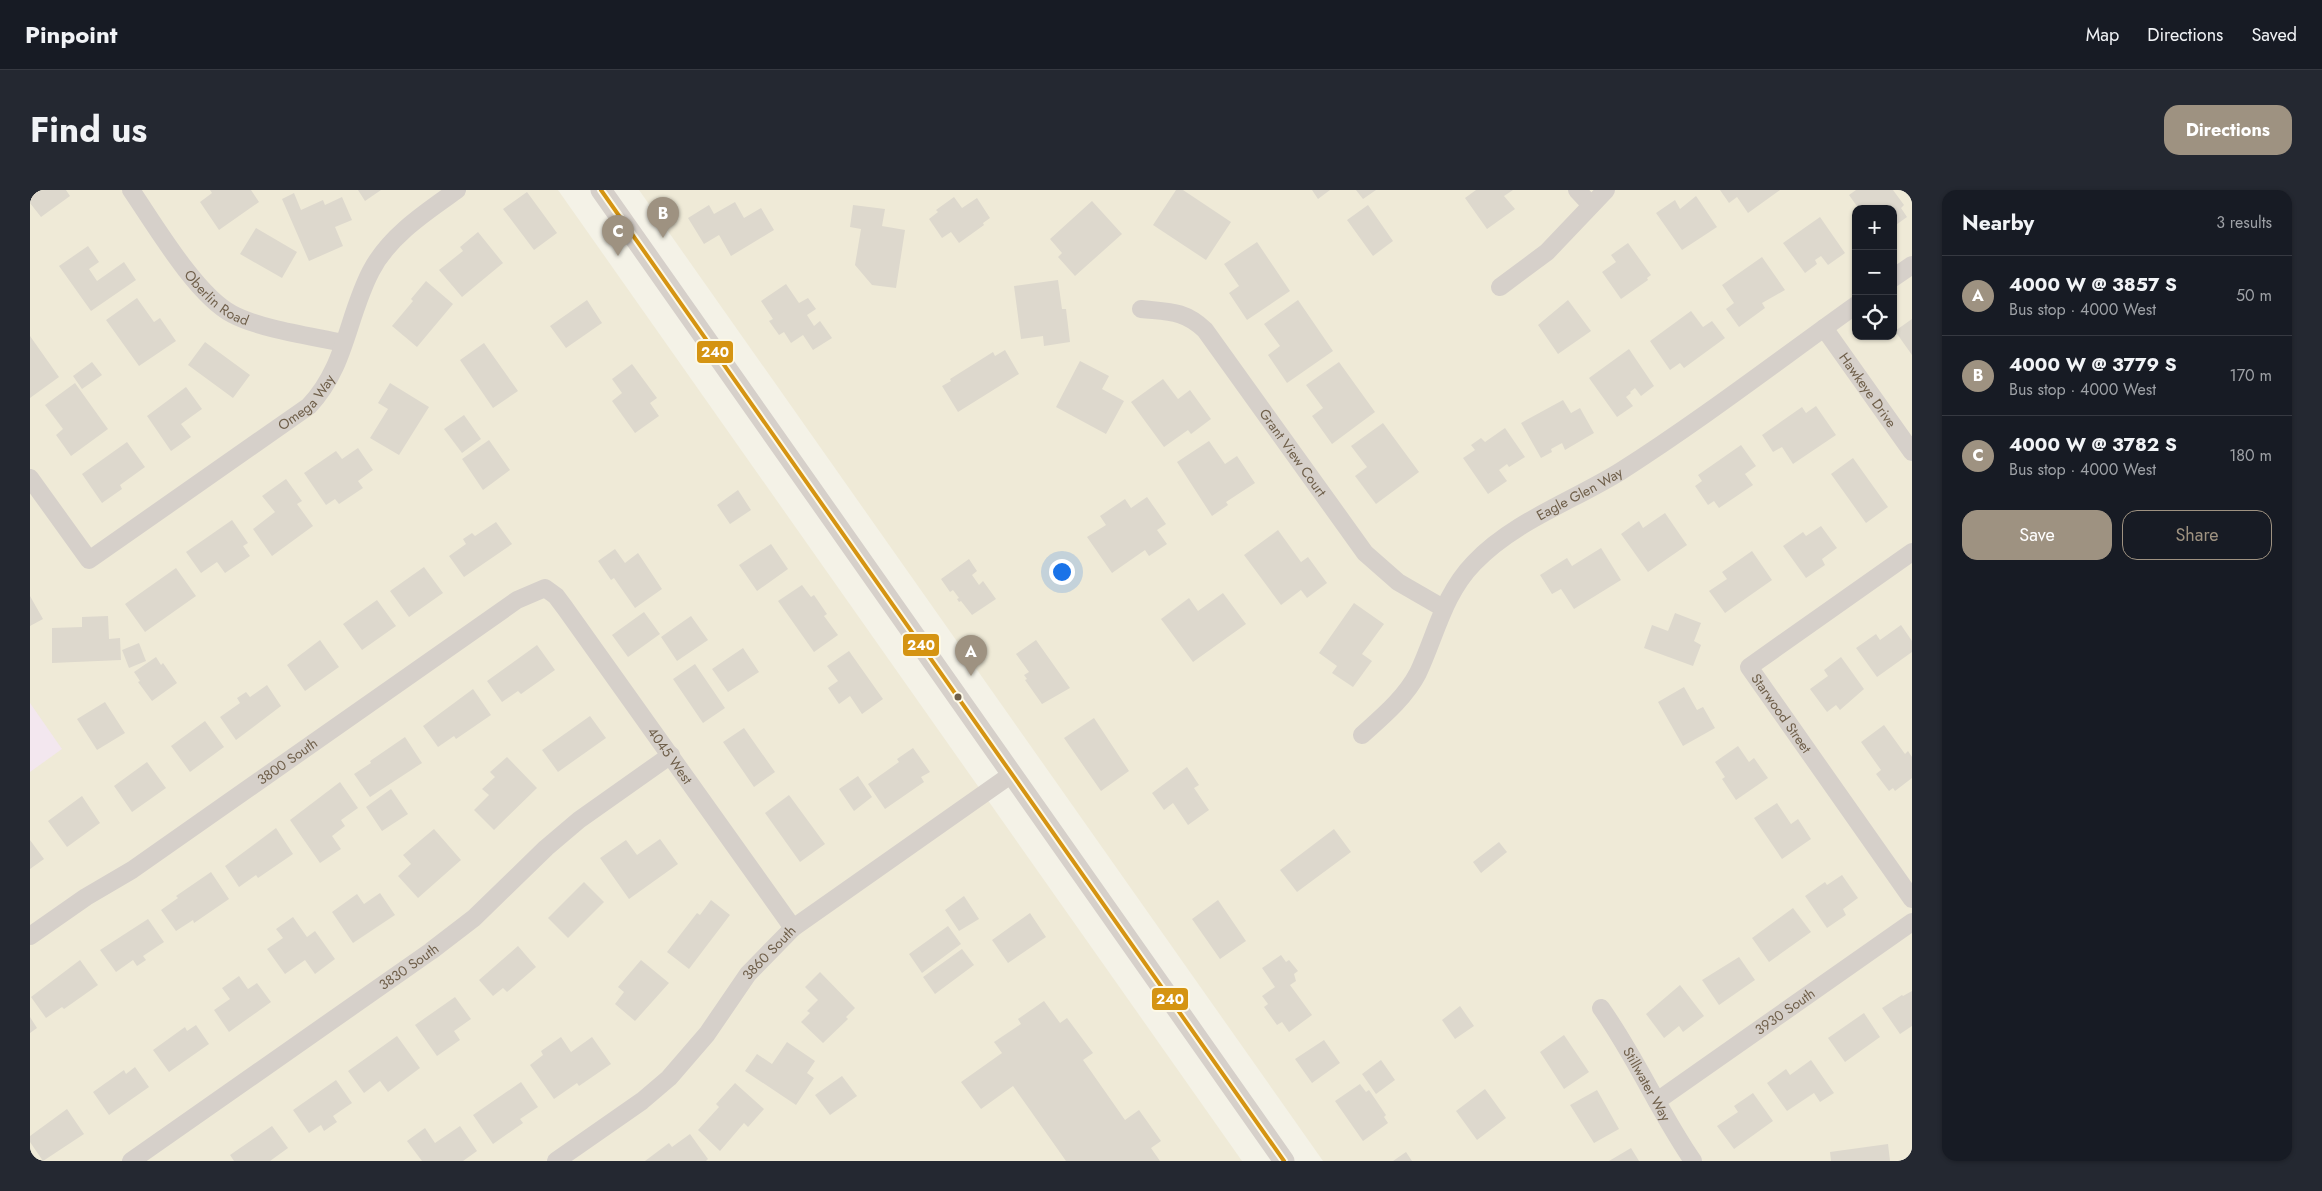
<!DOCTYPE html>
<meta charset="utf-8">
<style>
body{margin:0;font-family:Jost,sans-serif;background:#242831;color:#f1f3f6}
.controls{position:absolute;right:15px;top:15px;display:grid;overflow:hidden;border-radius:10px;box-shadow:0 1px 4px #0004}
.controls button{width:45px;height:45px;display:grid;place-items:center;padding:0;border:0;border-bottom:1px solid #363941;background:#171b24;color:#f1f3f6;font:25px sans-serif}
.you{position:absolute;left:1031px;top:381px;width:18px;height:18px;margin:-12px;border:4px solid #fff;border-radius:50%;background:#1a73e8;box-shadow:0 0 0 8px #1a73e833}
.badge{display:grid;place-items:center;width:32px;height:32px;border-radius:50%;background:#9e9281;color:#fff;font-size:16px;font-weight:700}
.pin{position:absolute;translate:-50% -41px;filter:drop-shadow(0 1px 2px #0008)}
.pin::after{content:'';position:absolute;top:26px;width:18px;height:15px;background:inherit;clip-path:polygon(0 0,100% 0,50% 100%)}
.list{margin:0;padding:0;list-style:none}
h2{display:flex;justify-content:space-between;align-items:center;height:65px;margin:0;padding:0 20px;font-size:21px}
h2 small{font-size:16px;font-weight:400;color:#9ea1a6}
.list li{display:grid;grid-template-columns:32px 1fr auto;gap:15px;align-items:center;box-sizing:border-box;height:80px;padding:0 20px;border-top:1px solid #363941}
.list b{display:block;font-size:19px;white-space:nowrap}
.list p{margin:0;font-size:16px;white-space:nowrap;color:#9ea1a6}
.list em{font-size:16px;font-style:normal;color:#9ea1a6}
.actions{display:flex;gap:10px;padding:15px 20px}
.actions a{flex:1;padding:11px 0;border:1px solid #9e9281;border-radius:15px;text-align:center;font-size:18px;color:#9e9281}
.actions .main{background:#9e9281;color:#fff}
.icon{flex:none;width:28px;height:28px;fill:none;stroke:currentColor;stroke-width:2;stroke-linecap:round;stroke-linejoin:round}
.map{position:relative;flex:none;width:1882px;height:971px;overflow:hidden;border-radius:15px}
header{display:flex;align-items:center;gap:30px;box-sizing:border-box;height:70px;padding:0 25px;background:#171b24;border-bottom:1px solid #363941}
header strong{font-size:24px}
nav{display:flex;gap:28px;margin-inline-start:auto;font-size:18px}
.intro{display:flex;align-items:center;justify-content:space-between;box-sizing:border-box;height:120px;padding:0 30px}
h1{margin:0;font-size:35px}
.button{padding:12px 22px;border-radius:15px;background:#9e9281;color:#fff;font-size:18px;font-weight:700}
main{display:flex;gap:30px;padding:0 30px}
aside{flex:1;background:#171b24;border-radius:15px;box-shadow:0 1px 4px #0004}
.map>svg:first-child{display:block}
</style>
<header>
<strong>Pinpoint</strong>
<nav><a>Map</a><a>Directions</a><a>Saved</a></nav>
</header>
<div class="intro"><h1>Find us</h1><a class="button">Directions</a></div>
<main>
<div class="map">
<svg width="1882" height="971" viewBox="0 0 1882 971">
<rect width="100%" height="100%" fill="#f4f2e7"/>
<path fill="#efead7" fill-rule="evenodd" d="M0,0H528L1212,971H0Z
M609,0H1882V971H1293ZM1826,19H1863V146H1826Z"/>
<path fill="#f3e7ef" d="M0,513L32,559L0,582Z"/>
<path fill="#ddd8cd" d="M0,0H36L40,6L11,27L0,13Z
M180,0H221L229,12L189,40L170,12L182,3Z
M328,0H351L335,11Z
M1146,0H1153L1201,32L1176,70L1123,35Z
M1282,0H1300L1288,9Z
M1326,0H1346L1333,9Z
M1446,0H1483L1474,6L1485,19L1457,39L1435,8Z
M1690,0H1750L1718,23L1707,7L1699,13Z
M1826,0H1863L1874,15L1871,18L1877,27L1863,37V19H1829L1819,5Z
M497,2L527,43L504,60L473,19Z
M264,3L271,20L293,10L295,15L312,7L322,30L305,37L313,56L279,71L252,9Z
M1666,6L1687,37L1652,60L1626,23L1645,10L1650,19Z
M924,7L932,18L947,8L960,28L953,33L954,35L929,53L921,42L912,48L899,29L908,22L906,20Z
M1062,11L1092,44L1045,86L1028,67L1032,63L1020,49Z
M705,12L714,28L731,18L744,40L701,66L689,45L674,54L658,28L679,15L684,24Z
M823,15L855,19L852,36L875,40L866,98L842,95L825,75L831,39L820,37Z
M1338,15L1363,51L1343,66L1317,30Z
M1790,27L1815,63L1798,75L1791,66L1785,70L1787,74L1775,83L1753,53Z
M226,38L267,62L252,88L210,64Z
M448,42L473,73L432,107L409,80L433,61L430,57Z
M1227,52L1260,101L1217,130L1199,103L1209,96L1194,74Z
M1598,53L1621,85L1617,88L1618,90L1591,109L1572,82L1586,72L1581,65Z
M58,56L69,72L59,79L67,91L94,72L106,90L61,121L29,76Z
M1732,67L1755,100L1732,113L1735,118L1709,137L1696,119L1704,113L1692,95Z
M1028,90L1032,119H1036L1040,152L1014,156L1013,146L991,149L984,96Z
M396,91L423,114L387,157L362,136L383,111L381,109Z
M756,94L769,113L778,108L786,119L777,125L784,136L790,131L802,148L783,160L773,145L761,153L754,142L749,145L739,131L743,129L731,111Z
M107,108L124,132L130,128L146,151L109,176L76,130Z
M557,110L572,133L536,158L520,136Z
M1268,110L1303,161L1257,193L1238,165L1250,156L1234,134Z
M1538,110L1561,141L1528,164L1508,135Z
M1661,121L1673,137L1682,131L1695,148L1654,178L1650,173L1640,180L1620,151Z
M1882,129V165L1865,141Z
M0,146L29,187L0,208Z
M175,152L220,185L203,208L158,175Z
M454,153L488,201L463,218L430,170Z
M1599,159L1624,196L1611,206L1605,198L1600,202L1601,203L1596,207L1603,216L1587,227L1559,188Z
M975,160L989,184L928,222L912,196L921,191L920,189L963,162L965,166Z
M1050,171L1079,186L1072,199L1094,211L1076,244L1026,217Z
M62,172L72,185L52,199L43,186Z
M1309,172L1345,222L1302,254L1282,226L1293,218L1276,195Z
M602,174L627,208L620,213L629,226L605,243L582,211L592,203L582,189Z
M1133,189L1148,209L1160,200L1181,229L1161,244L1158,240L1134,257L1101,212Z
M45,193L78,239L41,266L26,245L33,239L15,215Z
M360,193L399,217L369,265L340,248L358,219L348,213Z
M156,197L172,219L151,234L161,247L141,261L117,226Z
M1533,210L1541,223L1550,218L1564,243L1535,260L1532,253L1521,259L1522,262L1511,268L1491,233Z
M1786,216L1806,245L1763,274L1752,257L1743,262L1732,245L1772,217L1776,223Z
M434,225L451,249L432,263L414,239Z
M1353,233L1389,282L1346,314L1325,286L1337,277L1321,256Z
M1475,238L1495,267L1479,277L1477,274L1469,280L1477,291L1458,304L1433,268L1445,260L1441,255L1451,248L1455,252Z
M459,250L480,280L453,300L432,269Z
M1179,251L1195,274L1207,266L1225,293L1196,312L1198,315L1182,326L1147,272Z
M97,252L115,277L90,295L92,299L72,313L52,284Z
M1711,255L1726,276L1715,284L1723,295L1689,318L1684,311L1678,315L1665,296L1672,291L1668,285Z
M328,258L343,280L328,291L333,298L309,314L305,309L296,315L274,283L306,261L312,269Z
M1823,268L1858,317L1836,333L1801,284Z
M256,289L272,311L267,314L283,336L242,366L223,339L245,322L232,306Z
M708,300L721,320L700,334L687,315Z
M1117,307L1136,334L1127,340L1137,354L1119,366L1115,360L1082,383L1057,347L1076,335L1070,326L1095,309L1101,318Z
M1635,323L1657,355L1618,382L1591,344L1609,331L1613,338Z
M202,330L218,353L213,356L220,366L195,383L187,372L171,383L156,362Z
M466,332L482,354L434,387L419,366L436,354L433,349L442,343L445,346Z
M1791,336L1807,358L1792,369L1795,375L1776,388L1753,356L1773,342L1776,346Z
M1248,340L1271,372L1278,367L1297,393L1277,408L1271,400L1251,415L1214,365Z
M741,354L758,379L727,401L709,375Z
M1571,358L1591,390L1544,419L1531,399L1522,404L1510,385L1537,368L1542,376Z
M585,359L595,373L608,363L632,399L605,418L584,388L581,390L568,371Z
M1722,361L1742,390L1695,423L1679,401L1697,389L1692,382Z
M939,369L947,381L942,385L949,395L953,391L966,409L942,425L931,411L929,412L927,409L929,408L923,400L920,402L911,389Z
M394,377L413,403L379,427L360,401Z
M146,378L166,406L115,442L95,414Z
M772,395L781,407L784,405L797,424L794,426L808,445L784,462L748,411Z
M1193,403L1216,434L1163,472L1131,429L1159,408L1168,421Z
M0,406L13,429L0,436Z
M347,410L366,436L332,460L313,434Z
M1324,413L1354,434L1332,464L1342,471L1323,497L1302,483L1307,476L1289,463Z
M614,422L630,444L598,467L582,445Z
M1645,423L1671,433L1664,451L1671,455L1663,476L1614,458L1622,435L1638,441Z
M78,426L79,449L90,448L91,470L22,473V438L52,437V427Z
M661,426L678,450L647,471L631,447Z
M1871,435L1882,451V462L1847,487L1826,458L1846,444L1850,450Z
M290,450L309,477L275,501L257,475Z
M1006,450L1040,498L1012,514L995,490L997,489L994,485L999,482L986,464Z
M109,453L116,471L99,478L92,460Z
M507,455L525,480L491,504L488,501L472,512L457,491Z
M713,458L729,482L698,502L682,479Z
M819,461L853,509L832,524L820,506L809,514L798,498L808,491L797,476Z
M126,467L131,475L133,473L147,493L122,511L108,492L110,491L104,482Z
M1811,467L1834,499L1810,520L1806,515L1797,522L1780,499L1798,486L1794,480Z
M665,474L695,518L673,533L643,489Z
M237,495L251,516L206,550L190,527L210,513L207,508L216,502L220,507Z
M1654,497L1667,520L1673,517L1685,538L1653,556L1628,512Z
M443,499L461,525L426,549L424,546L408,557L393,536Z
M75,512L95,543L67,560L47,529Z
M560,526L576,548L528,582L512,560Z
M1064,528L1099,581L1071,601L1034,548Z
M175,531L194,557L160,582L141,556Z
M1854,535L1875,564L1878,561L1882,567V588L1865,601L1863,598L1859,601L1846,584L1851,580L1831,552Z
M714,538L745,582L724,597L693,552Z
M375,547L392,573L340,607L324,584L341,573L340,571Z
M1708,556L1719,572L1724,568L1738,588L1706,610L1692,589L1695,587L1685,572Z
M883,558L900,582L891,587L894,592L855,619L838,594L869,572L867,569Z
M477,567L507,598L464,640L444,620L459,605L452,599L465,587L460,582Z
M117,572L136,598L102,622L84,596Z
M1157,577L1169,595L1164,598L1179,620L1158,635L1143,613L1134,620L1122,603Z
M828,586L842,607L824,621L809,599Z
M310,592L328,618L311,630L315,636L302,646L311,659L290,673L260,630Z
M361,599L378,624L352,641L336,617Z
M759,605L795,654L770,672L735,623Z
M52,606L70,633L37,657L18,631Z
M1747,613L1761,634L1768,629L1781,649L1752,669L1724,628Z
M246,638L263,664L228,688L226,685L209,697L195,676Z
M404,639L431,670L388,708L368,686L381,674L373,665Z
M1304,639L1321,662L1267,702L1250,680Z
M630,649L648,674L599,709L570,668L596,650L607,665Z
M0,650L14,669L0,679Z
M1469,652L1477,662L1451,683L1443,672Z
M181,682L199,709L164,733L163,730L146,741L131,720L148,708L146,706Z
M1812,685L1828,708L1813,719L1816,725L1797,738L1775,706L1795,692L1797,695Z
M554,692L574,712L538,748L518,728Z
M350,703L365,725L323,753L302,722L327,704L334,714Z
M934,706L949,729L929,741L915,720Z
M681,710L700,725L659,779L637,762L667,723L670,725Z
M1188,710L1216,751L1190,769L1162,729Z
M1763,718L1781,742L1739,772L1722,748Z
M1000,723L1016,747L978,773L962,750Z
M263,727L277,747L285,741L305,769L285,784L275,770L255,784L237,759L253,748L246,739Z
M118,729L134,752L113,766L116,770L107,776L103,770L86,782L70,760Z
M918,736L931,754L892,783L879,764Z
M488,756L506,777L477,802L473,798L463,806L449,790Z
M932,759L944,775L905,804L893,787Z
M1251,765L1256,772L1259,770L1268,781L1264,784L1266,791L1260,795L1282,825L1259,842L1252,832L1247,835L1234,817L1238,814L1232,806L1245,797L1232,778Z
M1709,767L1725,790L1689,815L1672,790Z
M50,770L68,795L34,819L32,817L16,828L1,807Z
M611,770L639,793L605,831L585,814L594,802L588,797Z
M790,782L825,818L816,827L818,829L793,853L771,832L780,823L777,821L788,810L775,797Z
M209,786L218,799L227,793L241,812L199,842L184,820L200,809L192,798Z
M1650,795L1674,826L1653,842L1649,836L1634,848L1616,824Z
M1882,801V836L1870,844L1852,818L1872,805L1873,806Z
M425,807L441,829L424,841L430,850L407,866L385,835Z
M1014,811L1030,833L1037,828L1063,863L1053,870L1095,930L1109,920L1131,951L1121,958L1130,971H1036L983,896L951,919L931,892L972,863L964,852L991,834L988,829Z
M1430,816L1444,836L1425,849L1412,830Z
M1834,823L1850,847L1815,872L1798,848Z
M0,827L7,838L0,843Z
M166,835L179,854L139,882L123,860L155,837L157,841Z
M1534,845L1559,882L1534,899L1510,862Z
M367,846L390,878L358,902L350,891L334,903L318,881Z
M531,847L541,862L562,847L581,874L549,896L547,893L524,909L500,875L513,865L511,861Z
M1294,850L1310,873L1282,893L1265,869Z
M757,852L785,871L777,883L784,888L766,915L715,881L727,864L742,874Z
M1351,870L1365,890L1346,904L1332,884Z
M1781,870L1804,903L1790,912L1784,903L1757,921L1737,893L1756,879L1760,885Z
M105,877L119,897L79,925L63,902L94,880L96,884Z
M812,886L827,906L800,925L785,905Z
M306,890L322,913L303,926L307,932L294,941L291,935L279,943L263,920Z
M491,892L508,917L490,929L493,933L463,954L443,925Z
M705,893L734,919L718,937L714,933L690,961L668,940L689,917L686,914Z
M1330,894L1336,902L1339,900L1356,925L1354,927L1358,933L1333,951L1305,911Z
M1455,899L1476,928L1447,950L1426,921Z
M1567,900L1589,939L1564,953L1540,915Z
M1723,903L1743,931L1704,959L1687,936L1708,922L1704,916Z
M37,919L54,944L13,971L0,952V946Z
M242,936L258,958L240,971H204L200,965Z
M430,936L447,961L433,971H392L377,951L395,938L405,953Z
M660,944L678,969L676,971H615L639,953L642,957Z
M1858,954L1860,971H1801L1800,962Z
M1601,958L1609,971H1579Z
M1376,962L1382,971H1363Z"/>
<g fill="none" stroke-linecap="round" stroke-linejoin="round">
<g stroke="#d6d0ca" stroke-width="18">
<path id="s1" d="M101,0C125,35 166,105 202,124C230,139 281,146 313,153"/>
<path d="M1547,0L1561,15"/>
<path d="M1863,88L1882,75"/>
<path d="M1470,97L1517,62L1576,0"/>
<path id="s2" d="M1111,119C1138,122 1154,120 1175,140L1335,363L1368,392L1413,418"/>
<path id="s3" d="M1794,138L1882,262"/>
<path id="s4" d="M0,288L59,370L279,216C316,177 317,127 341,81C359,46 396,22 427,0"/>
<path id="s5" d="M1882,362L1719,477L1882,709"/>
<path id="s6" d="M1332,545C1352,527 1375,508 1388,483C1406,445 1413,405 1444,373C1484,331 1543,311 1591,281C1671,230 1749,170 1826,115"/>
<path id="s7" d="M0,746L56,707L102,680L487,410L515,398L526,406L535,418L763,738"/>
<path id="s8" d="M1571,818C1606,867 1629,922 1663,971"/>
<path id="s9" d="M1627,911L1882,732"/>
<path id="s10" d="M101,971L401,761L444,728L516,658L549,630L641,565"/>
<path id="s11" d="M526,971L612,911L639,888L677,844L718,784L763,738L982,584"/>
</g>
<path stroke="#d6d0ca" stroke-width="21" d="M571,0L1254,971"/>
<defs>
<path id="bus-1" d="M571,0L1254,971"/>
</defs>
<use href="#bus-1" stroke="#fdf9e7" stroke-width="8"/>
<use href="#bus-1" stroke="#d59412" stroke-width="4"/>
</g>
<circle fill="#6f5f4a" stroke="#fdf9e7" stroke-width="2" cx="928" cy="507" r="4.5"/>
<g text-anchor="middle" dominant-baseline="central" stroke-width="4.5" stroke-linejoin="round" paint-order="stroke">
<g font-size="14" fill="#6f5f4a" stroke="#fdf9e7">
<text stroke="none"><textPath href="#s1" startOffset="139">Oberlin Road</textPath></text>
<text stroke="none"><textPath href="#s3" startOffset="76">Hawkeye Drive</textPath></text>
<text stroke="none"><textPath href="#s4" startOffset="370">Omega Way</textPath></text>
<text stroke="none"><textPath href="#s2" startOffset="220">Grant View Court</textPath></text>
<text stroke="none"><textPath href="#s6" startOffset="335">Eagle Glen Way</textPath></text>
<text stroke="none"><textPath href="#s5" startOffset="256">Starwood Street</textPath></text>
<text stroke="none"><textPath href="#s7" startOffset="832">4045 West</textPath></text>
<text stroke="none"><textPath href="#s7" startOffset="311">3800 South</textPath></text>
<text stroke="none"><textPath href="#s11" startOffset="301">3860 South</textPath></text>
<text stroke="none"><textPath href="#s10" startOffset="339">3830 South</textPath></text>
<text stroke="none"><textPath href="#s9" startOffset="156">3930 South</textPath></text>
<text stroke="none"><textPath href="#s8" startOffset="89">Stillwater Way</textPath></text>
</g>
</g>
<g stroke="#fdf9e7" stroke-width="2">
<rect x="666" y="150" width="38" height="24" rx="5" fill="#d59412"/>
<rect x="872" y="443" width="38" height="24" rx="5" fill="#d59412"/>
<rect x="1121" y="797" width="38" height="24" rx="5" fill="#d59412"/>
</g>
<g font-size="14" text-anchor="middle" font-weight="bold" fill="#fff">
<text x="685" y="167">240</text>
<text x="891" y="460">240</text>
<text x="1140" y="814">240</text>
</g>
</svg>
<div class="controls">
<button>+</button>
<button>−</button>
<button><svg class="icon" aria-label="locate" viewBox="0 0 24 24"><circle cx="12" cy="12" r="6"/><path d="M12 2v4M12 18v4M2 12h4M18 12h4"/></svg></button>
</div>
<div class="you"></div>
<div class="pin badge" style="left:941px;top:486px">A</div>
<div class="pin badge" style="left:633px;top:48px">B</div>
<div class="pin badge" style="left:588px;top:66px">C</div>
</div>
<aside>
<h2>Nearby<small>3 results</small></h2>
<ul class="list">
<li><span class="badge">A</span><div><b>4000 W @ 3857 S</b><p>Bus stop · 4000 West</p></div><em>50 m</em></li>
<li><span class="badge">B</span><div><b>4000 W @ 3779 S</b><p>Bus stop · 4000 West</p></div><em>170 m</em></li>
<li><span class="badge">C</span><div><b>4000 W @ 3782 S</b><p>Bus stop · 4000 West</p></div><em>180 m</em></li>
</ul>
<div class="actions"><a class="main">Save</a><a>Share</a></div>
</aside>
</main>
